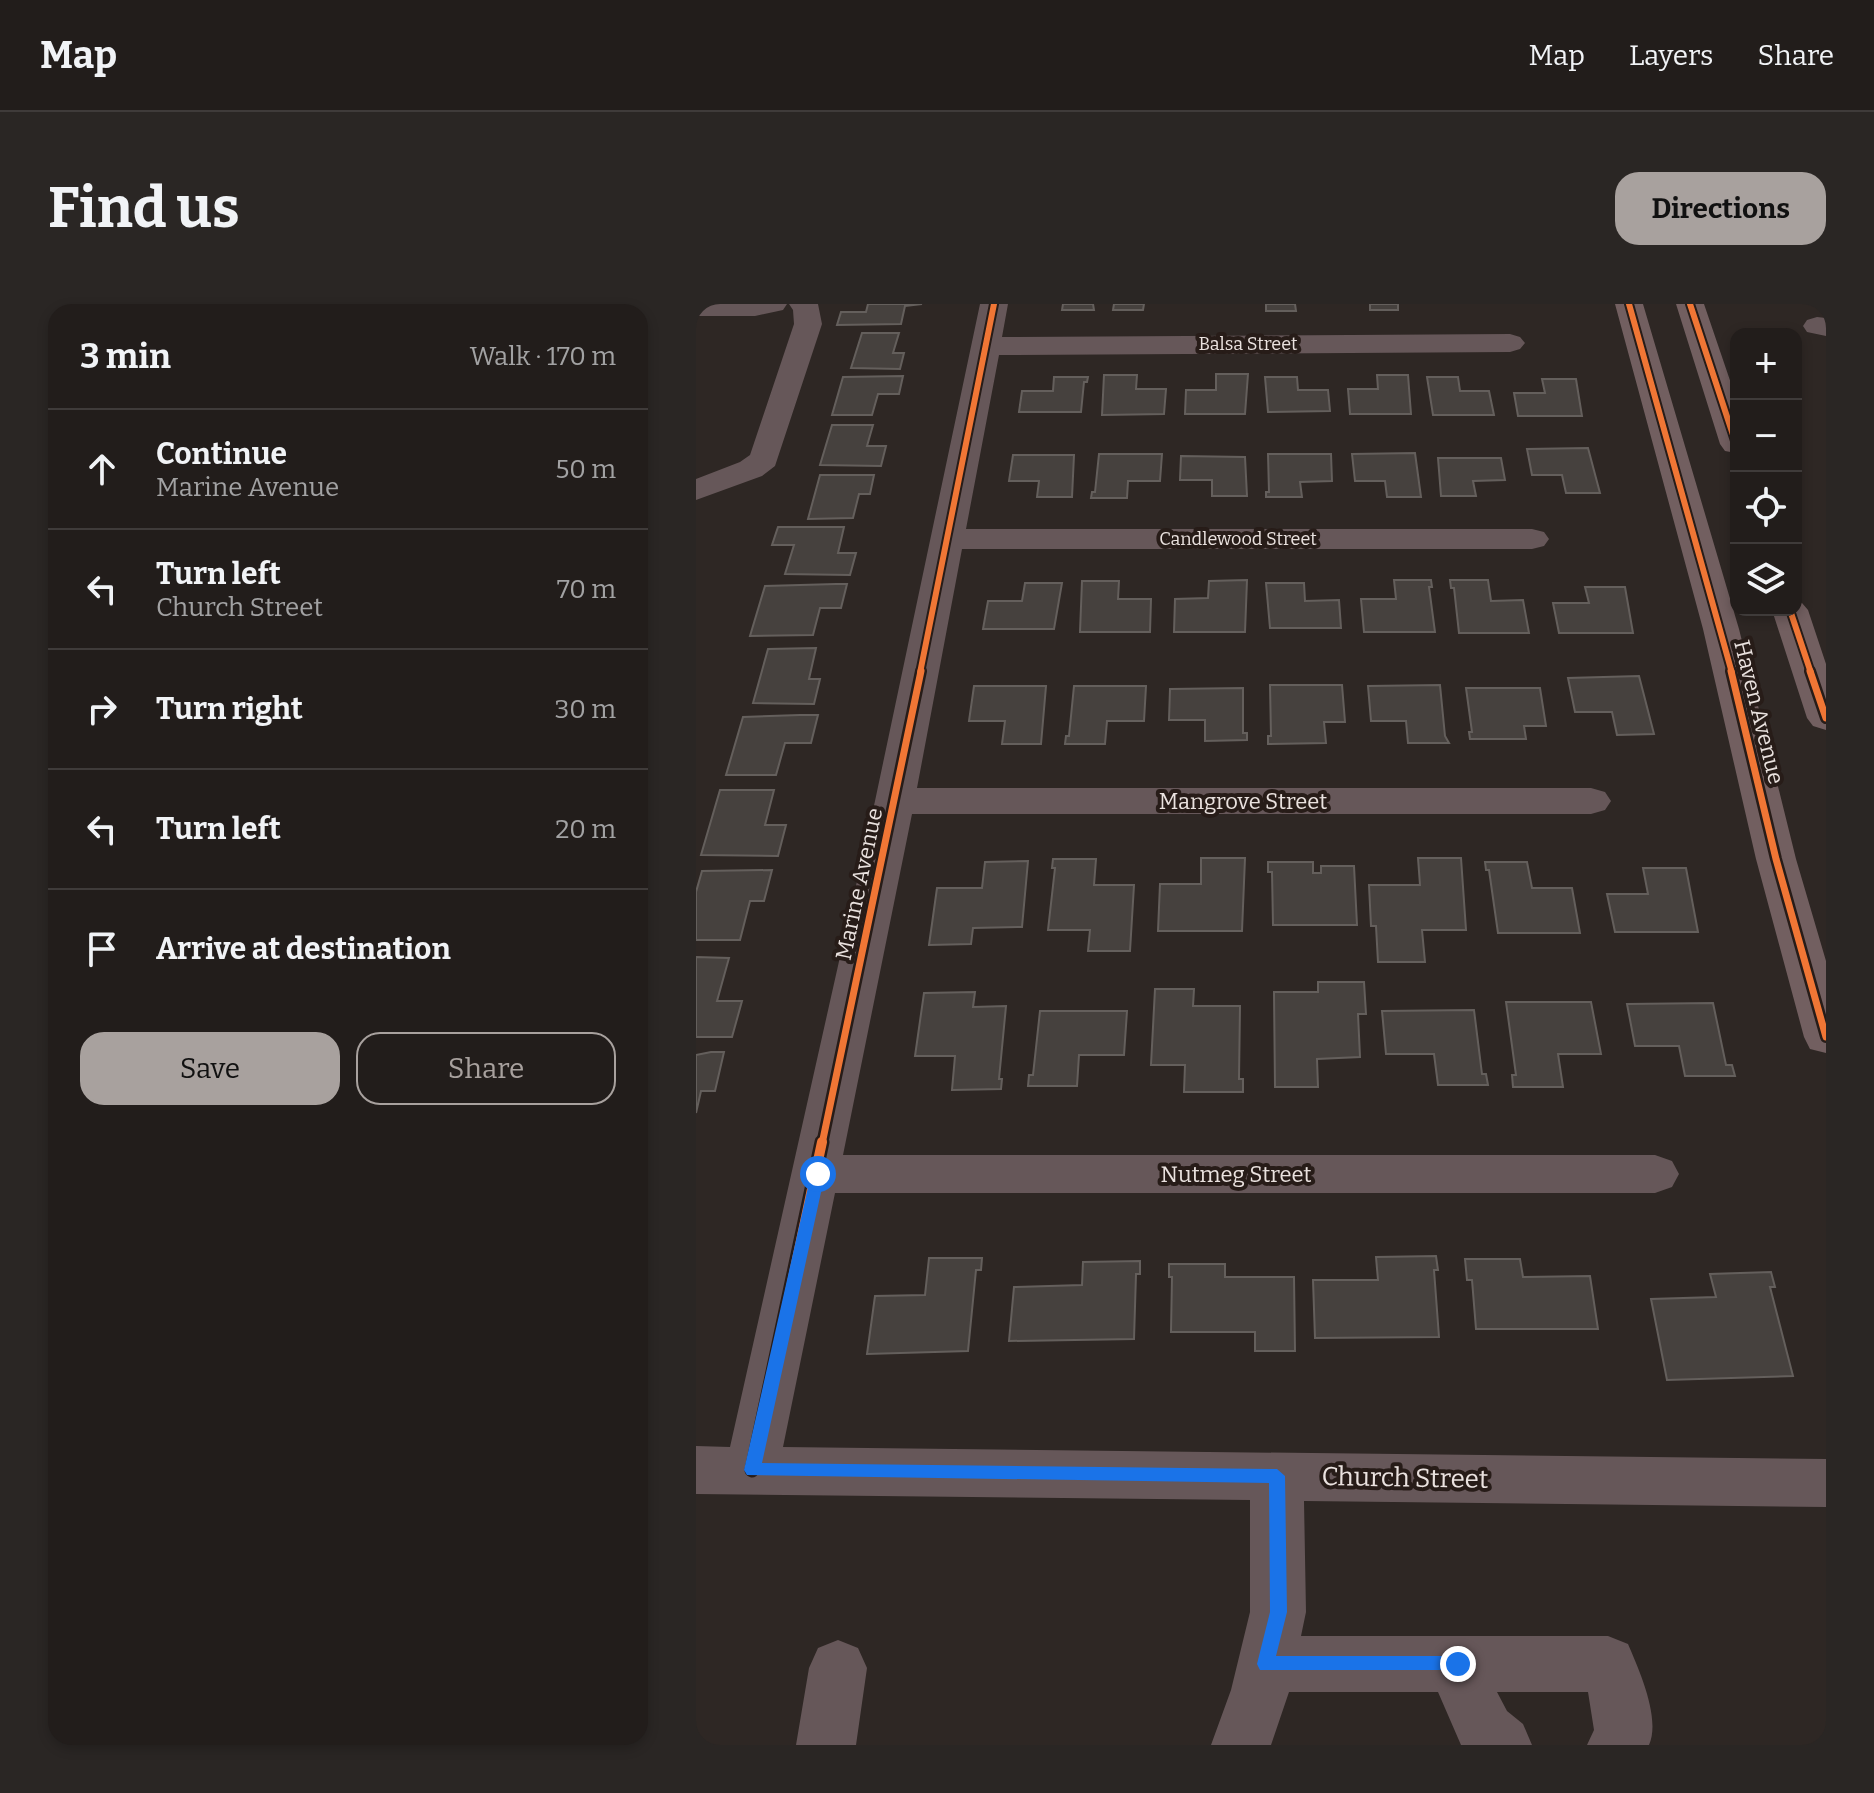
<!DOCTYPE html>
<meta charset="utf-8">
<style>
body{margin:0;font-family:Bitter,serif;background:#2a2624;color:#f1f3f6}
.controls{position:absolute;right:24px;top:24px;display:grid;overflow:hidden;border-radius:16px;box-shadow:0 4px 12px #0003}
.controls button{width:72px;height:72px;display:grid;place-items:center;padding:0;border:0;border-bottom:2px solid #3f3b3a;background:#221d1b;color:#f1f3f6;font:40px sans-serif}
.stop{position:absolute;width:24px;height:24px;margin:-18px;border:6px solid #1a73e8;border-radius:50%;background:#fff}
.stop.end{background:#1a73e8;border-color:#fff;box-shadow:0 2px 8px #0008}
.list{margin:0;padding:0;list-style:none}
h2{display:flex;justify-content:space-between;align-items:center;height:104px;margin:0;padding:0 32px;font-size:34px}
h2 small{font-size:26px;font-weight:400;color:#a2a2a3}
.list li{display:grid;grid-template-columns:52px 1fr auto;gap:24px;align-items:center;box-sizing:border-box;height:120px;padding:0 32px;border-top:2px solid #3f3b3a}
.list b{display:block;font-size:30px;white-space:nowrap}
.list p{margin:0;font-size:26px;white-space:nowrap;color:#a2a2a3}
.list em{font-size:26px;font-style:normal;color:#a2a2a3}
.actions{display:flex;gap:16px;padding:24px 32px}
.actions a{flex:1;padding:18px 0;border:2px solid #a8a19e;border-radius:24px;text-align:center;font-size:28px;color:#a8a19e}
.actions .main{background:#a8a19e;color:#111}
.icon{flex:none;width:44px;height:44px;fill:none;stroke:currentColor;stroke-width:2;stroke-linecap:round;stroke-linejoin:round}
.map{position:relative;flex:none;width:1130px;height:1441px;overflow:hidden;border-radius:24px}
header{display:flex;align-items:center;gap:48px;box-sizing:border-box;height:112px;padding:0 40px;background:#221d1b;border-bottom:2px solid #3f3b3a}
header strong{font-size:38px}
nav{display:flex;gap:44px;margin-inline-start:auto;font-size:28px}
.intro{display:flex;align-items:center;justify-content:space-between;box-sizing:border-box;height:192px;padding:0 48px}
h1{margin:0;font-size:56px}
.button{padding:20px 36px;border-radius:24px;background:#a8a19e;color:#111;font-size:28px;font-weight:700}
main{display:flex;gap:48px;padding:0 48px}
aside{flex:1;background:#221d1b;border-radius:24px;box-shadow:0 4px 12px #0003}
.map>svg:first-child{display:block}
</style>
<header>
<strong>Map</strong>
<nav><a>Map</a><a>Layers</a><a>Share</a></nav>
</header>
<div class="intro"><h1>Find us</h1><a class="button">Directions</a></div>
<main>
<aside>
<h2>3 min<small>Walk · 170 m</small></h2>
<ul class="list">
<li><svg class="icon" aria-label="ahead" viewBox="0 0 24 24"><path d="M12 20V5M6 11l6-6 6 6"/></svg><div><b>Continue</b><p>Marine Avenue</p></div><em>50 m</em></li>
<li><svg class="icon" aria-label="left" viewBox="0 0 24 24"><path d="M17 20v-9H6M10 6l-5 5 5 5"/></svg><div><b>Turn left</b><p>Church Street</p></div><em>70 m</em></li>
<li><svg class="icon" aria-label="right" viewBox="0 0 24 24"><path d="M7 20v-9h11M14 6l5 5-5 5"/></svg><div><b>Turn right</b></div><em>30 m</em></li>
<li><svg class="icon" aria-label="left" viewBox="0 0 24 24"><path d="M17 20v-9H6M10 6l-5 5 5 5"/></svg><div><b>Turn left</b></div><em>20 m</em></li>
<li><svg class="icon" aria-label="arrive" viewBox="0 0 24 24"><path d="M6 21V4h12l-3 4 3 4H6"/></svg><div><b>Arrive at destination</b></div></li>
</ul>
<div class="actions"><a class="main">Save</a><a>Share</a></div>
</aside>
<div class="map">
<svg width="1130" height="1441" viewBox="0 0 1130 1441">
<rect width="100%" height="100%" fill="#2e2724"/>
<path fill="#46413e" stroke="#645f5c" stroke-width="2" d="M172,0H226L209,2L205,20L141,21L145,8H170Z
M367,0H397L398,6H366Z
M418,0H448L447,6H417Z
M570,0H599L600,7H570Z
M674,0H702V6H674Z
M166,29H203L197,49H208L204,65L155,64Z
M520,70H552L549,110H489L490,86H520Z
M408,71H441L440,85H470L468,110L406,111Z
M681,71H712L715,110H654L652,85H682Z
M207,72L203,90H182L176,111H136L147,73Z
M358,73H392L391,78H388L385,108H323L326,87H357Z
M569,73H601L602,86H632L634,107L572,108Z
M731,73H762L764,87H793L798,111H737Z
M846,75H880L886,112H822L818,89H849Z
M136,121H177L171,142H190L185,162L124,161Z
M892,144L904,189H870L866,171H836L831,145Z
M719,149L725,193H691L689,177H659L656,150Z
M403,150H466L464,177H432L431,194H395L396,188H399Z
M572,150H635L636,177L604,178L606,193H570V188H573Z
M317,151H378L376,193H341L343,177H313Z
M485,152L549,153L551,192H516V176H484Z
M742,154H805L809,176L777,177L780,192H745Z
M124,171H178L174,190H163L157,214L112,215Z
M82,223H148L142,249H160L154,271L89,270L98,241H76Z
M551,276L549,328H478L479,295L512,294L513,277Z
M698,276H735L736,283H733L739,328H668L665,295H700Z
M754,276H792L795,297L827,296L833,329H763L758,284H755Z
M386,277H423L422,295H455L454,328H384Z
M329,279H366L358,325H287L292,297H326Z
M570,279H608L609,297L643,296L645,324H574Z
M140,280H151L145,304H124L117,331L54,332L69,282Z
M889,283H929L937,329H863L857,299H893Z
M120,344L113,375H124L118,400L57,399L72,345Z
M943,372L958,430L921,431L916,408H879L872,374Z
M574,381H646L649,418H628L630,439L572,440V432H575Z
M744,381L749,432L753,439H712L710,417H675L672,382Z
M278,382H350L345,440H306L309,417H273Z
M378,382H450L448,417H411L409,440H369L370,432H373Z
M547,384V429H551V436L509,437V416H473L474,385Z
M770,384H844L850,422H828L830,435H774L773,428H776Z
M104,411H122L115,439H89L80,471H30L47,413Z
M24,486H78L69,521H90L82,552L5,551Z
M505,554H549L546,627H462L464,580H505Z
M722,554H765L770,626H726L729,658H682L680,622H675L673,581H724Z
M357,555H400L398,581H438L434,647H392L394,626H352L359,564H356Z
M332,557L326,623L277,624L275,640L233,641L241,584H286L289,558Z
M572,558H617V569H625V562H658L661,621H577L576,568H572Z
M789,558H831L836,584H876L884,629H802L793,566H790Z
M947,564H990L1002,628H919L911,590H952Z
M76,566L68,597H54L44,636H0V588L6,567Z
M0,653L33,654L21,697H46L36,733H0Z
M622,678H668L670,710H662L664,753L621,755L622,783H579L578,688H622Z
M459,685H498L497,702H544L543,775H547V788H488L489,761H455Z
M279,688L277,703L310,702L303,775H306L305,785L256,786L259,752H219L228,689Z
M810,698H895L905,750H862L867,783H817L816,771H820Z
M1017,699L1030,761H1036L1039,772H989L983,742H939L931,700Z
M778,706L786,770H790L792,781H742L738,750H690L686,707Z
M344,707H431L428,751H383L381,782H332L333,771H337Z
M15,748H28L19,787H5L0,809V751Z
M740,952L742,966H738L743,1033L619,1034L617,976H682L680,953Z
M233,954H286L285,966H280L272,1047L171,1050L179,992L229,991Z
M769,955H824L827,973L894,972L902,1025H780L776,976H771Z
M444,957V970H440L438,1035L313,1037L318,983L386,981L387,958Z
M473,960H529V973H598L599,1047H559V1028H475L476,973H473Z
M1075,968L1079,983H1074L1097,1072L971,1076L955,995L1020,993L1014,970Z"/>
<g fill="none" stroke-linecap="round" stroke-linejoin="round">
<path fill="#665759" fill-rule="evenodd" d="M0,0H91L87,6L59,12H0Z
M93,0H122L126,20L79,162L66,172L0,196V175L44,158L54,151L98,20L97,6Z
M284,0H312L306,33L814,30L824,33L829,39L824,45L814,48L303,51L270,225H836L848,228L853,235L848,242L836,245H266L221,484H895L909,488L915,497L909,506L895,510H216L147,851H959L976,857L983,870L976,883L959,889H139L87,1143L1130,1155V1203L608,1197L610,1308L605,1332H912L932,1340C943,1366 965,1414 953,1441H891L898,1426L892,1388H801L811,1407L827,1420L836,1441H765L742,1388H593L575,1441H515L535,1386L554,1308V1196L0,1190V1142L34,1143L179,497Z
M1121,13L1130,14V32L1111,28L1107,22L1111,16Z
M142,1336L162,1344L171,1364L160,1441H100L113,1364L122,1344Z"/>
<path fill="#725f60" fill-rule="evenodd" d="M919,0H947L1043,325L1100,555L1130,657V749L1114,745L1108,733L1060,555L1007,325Z
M980,0H1008L1040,94V149L1029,147L1024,140Z
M1100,297L1106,299L1112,306L1130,360V426L1117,422L1111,414L1076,306H1100Z"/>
<defs>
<path id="cycleway-far2" d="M933,0L1036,369
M994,0L1040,140
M1094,306L1115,369
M224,369L298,0"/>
<path id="cycleway-far1" d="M1035,367L1080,555L1130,733
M1114,367L1130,414
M126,840L225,367"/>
<path id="cycleway" d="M56,1166L126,838"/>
</defs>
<use href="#cycleway-far2" stroke="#271c18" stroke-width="10"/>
<use href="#cycleway-far1" stroke="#271c18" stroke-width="12"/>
<use href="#cycleway" stroke="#271c18" stroke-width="15"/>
<use href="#cycleway-far2" stroke="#f07635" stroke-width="6"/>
<use href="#cycleway-far1" stroke="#f07635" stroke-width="7"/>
<use href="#cycleway" stroke="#f07635" stroke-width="10"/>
</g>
<path fill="#1a73e8" d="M122,864L129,870L66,1159L581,1165L589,1172L591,1308L580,1352H762L768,1354L770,1360L768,1366H564L561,1360L574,1308L573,1179L51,1171L48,1166L115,870Z"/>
<g text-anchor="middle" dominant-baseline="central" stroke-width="8" stroke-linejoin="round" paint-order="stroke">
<g font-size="18" fill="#eae2df" stroke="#271c18">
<text x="552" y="40">Balsa Street</text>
<text x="542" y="235">Candlewood Street</text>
</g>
<g font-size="22" fill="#eae2df" stroke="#271c18">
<text transform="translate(1063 408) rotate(76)">Haven Avenue</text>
<text x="547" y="497">Mangrove Street</text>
<text transform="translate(163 580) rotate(-78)">Marine Avenue</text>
<text x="540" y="870">Nutmeg Street</text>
</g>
<g font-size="26" fill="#eae2df" stroke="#271c18">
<text transform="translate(709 1174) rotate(1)">Church Street</text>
</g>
</g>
</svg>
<div class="controls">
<button>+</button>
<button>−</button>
<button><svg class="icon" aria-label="locate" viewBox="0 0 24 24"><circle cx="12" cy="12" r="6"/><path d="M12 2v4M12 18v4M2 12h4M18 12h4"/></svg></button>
<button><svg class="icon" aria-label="layers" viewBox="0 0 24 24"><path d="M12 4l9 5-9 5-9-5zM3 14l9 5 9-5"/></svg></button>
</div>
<div class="stop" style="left:122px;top:870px"></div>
<div class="stop end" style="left:762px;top:1360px"></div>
</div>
</main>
